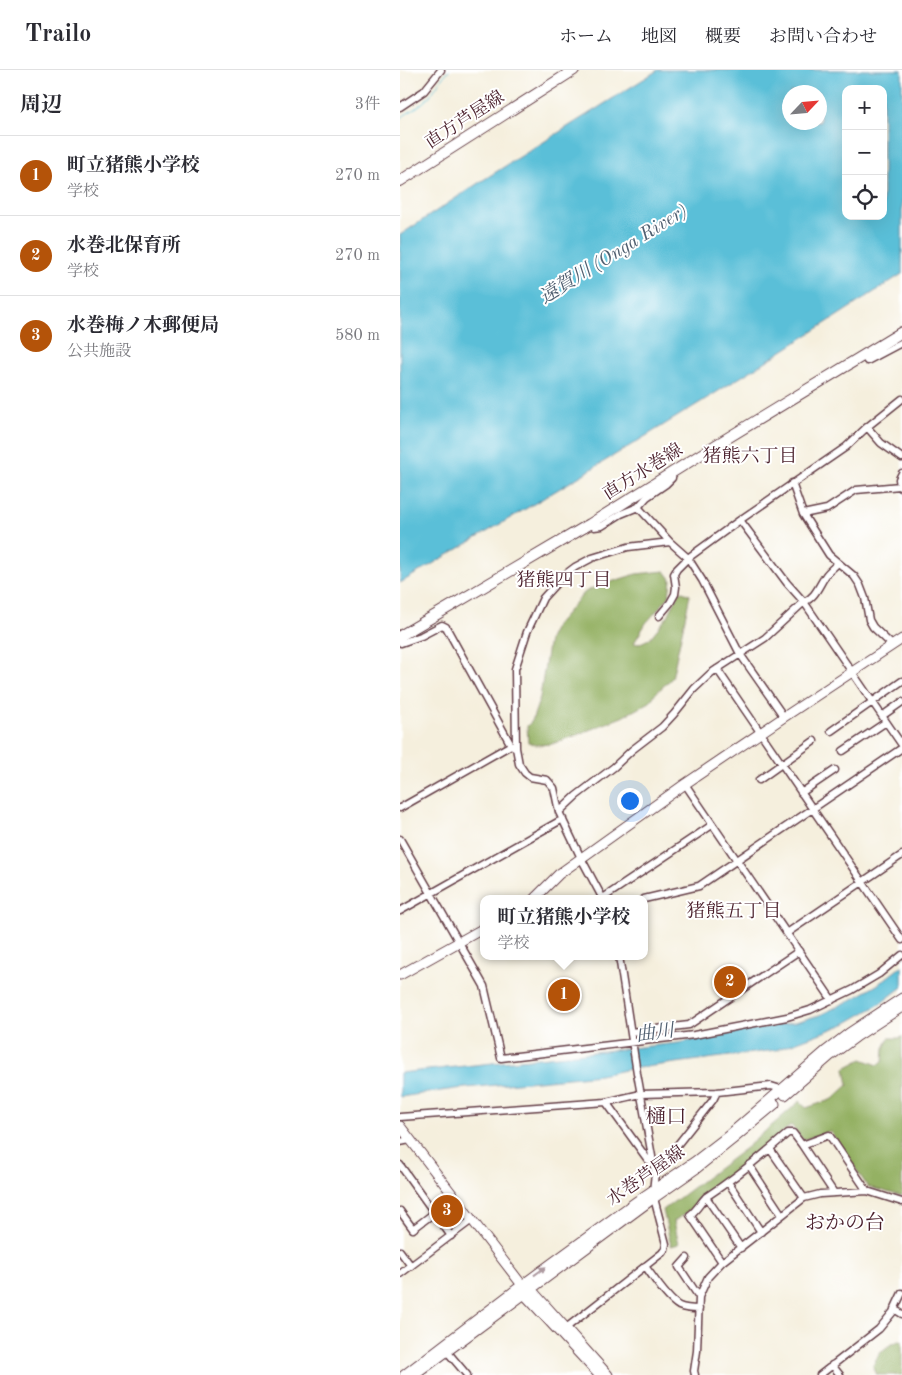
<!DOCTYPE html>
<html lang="ja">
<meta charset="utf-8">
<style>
body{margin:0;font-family:"Old Standard TT","Noto Serif JP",serif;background:#f7f7f7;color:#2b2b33}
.controls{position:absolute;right:15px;top:15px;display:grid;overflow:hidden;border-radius:10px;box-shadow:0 5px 20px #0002}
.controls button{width:45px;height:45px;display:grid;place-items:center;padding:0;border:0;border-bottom:1px solid #e1e1e2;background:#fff;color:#2b2b33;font:25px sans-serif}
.compass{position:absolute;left:382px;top:15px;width:45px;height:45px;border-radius:50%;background:#fff;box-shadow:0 5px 20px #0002;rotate:64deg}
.you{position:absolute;left:229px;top:730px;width:18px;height:18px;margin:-12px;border:4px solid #fff;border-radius:50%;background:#1a73e8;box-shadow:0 0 0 8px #1a73e833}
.badge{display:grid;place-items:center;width:32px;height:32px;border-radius:50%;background:#b45309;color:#fff;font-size:16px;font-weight:700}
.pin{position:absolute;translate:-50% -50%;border:2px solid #fff;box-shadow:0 1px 5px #0006}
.popup{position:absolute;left:80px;top:825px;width:168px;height:65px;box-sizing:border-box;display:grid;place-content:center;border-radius:10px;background:#fff;filter:drop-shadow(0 1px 4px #0005);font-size:16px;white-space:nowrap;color:#7c7c81}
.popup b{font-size:19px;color:#2b2b33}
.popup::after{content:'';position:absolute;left:50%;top:100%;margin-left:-10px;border:10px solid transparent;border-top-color:#fff}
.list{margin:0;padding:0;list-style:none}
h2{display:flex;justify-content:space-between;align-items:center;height:65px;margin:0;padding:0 20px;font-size:21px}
h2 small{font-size:16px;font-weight:400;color:#7c7c81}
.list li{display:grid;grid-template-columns:32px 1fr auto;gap:15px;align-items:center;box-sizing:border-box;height:80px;padding:0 20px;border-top:1px solid #e1e1e2}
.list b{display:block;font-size:19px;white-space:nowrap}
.list p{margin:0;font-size:16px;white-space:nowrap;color:#7c7c81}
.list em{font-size:16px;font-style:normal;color:#7c7c81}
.icon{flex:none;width:28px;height:28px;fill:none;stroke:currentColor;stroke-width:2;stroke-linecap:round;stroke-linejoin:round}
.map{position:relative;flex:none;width:502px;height:1305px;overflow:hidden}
header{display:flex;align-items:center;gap:30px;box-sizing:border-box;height:70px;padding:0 25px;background:#fff;border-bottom:1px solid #e1e1e2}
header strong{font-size:24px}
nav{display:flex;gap:28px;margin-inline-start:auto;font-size:18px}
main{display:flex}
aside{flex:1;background:#fff}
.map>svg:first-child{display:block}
</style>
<header>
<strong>Trailo</strong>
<nav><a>ホーム</a><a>地図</a><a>概要</a><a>お問い合わせ</a></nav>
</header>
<main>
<aside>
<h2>周辺<small>3件</small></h2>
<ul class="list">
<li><span class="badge">1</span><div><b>町立猪熊小学校</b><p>学校</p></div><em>270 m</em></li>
<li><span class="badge">2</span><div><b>水巻北保育所</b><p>学校</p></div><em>270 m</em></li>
<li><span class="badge">3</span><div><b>水巻梅ノ木郵便局</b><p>公共施設</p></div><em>580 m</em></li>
</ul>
</aside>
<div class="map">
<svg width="502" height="1305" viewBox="0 0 502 1305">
<rect width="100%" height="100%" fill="#fff"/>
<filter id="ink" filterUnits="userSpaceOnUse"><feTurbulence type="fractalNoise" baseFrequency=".02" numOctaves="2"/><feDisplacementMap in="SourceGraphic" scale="10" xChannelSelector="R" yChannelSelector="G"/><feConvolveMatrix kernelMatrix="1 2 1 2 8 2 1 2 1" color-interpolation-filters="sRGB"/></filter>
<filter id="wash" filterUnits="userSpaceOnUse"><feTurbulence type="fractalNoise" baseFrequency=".0096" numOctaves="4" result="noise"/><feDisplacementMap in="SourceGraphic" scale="20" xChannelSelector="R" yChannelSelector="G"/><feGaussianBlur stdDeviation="1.12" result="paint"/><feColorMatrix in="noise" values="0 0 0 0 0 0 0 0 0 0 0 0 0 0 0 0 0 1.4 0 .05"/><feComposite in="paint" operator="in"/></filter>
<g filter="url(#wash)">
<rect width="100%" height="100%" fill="#f5efdd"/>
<path fill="#94b164" stroke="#6f6848" d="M265,501L271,509L269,527L246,553L234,573L238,574L249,569L268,546L280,521L290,525L272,608L255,624L250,632L222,647L174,666L152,674L136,675L128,672L127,656L132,651L140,627L149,569L156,555L185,522L195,517L236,504Z
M502,966V1126L468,1117L430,1061L403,1070L391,1055L345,1095L298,1129L293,1138L274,1151L279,1174L271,1176L263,1140L347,1077L400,1031L406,1038L433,1029L448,1015L445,998L462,989L478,995L483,991L484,978L489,968H500Z
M502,1270V1305H477L473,1296C478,1282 488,1274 502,1270Z"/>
<path fill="#5abfd8" stroke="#526f82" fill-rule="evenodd" d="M258,0H502V204C338,311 170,414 0,513V165L80,112ZM446,19H483V146H446ZM390,22H420V52H390Z
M502,896V917L480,934L445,954L376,980L276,993L230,999L200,1005L55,1019L0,1027V1003L278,973L395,952L420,945L451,930L477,915Z"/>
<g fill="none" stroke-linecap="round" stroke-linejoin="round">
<path stroke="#5abfd8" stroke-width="1" d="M0,48C11,41 24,34 32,23C38,15 42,7 49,0"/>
</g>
</g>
<g filter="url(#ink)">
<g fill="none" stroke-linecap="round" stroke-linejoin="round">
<defs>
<path id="street" d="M0,37L24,21L41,0
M463,285L467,291L501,273L502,274
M467,357L481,373L502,388
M392,413L403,444L429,485L454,506L460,515L465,528L469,550L473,557L492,575
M501,418L500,416L499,409L502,403
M238,437L270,472L288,488L302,510L340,584L384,647
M403,444L427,439L456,420L500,416
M340,450L387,513L404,532L502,675
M190,454L194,457L202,456L221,444L238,437L247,427L266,414L272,408V403
M259,546L270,533L275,524L276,517L274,504L277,499L288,488L340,450L446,377L467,357L502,329
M0,572L1,573L21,566L42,555L46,557L111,675L116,678
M317,599L502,870
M482,646L502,632
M431,661L502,611
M443,681L486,652
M359,710L414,671
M285,714L432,930
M401,723L435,700
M0,738L111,675
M159,742L176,726L214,697L232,680L262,657L274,644L294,619L311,603L365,568L404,532C416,527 419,515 426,505C429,501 434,497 438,493
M0,769L84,916L101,988L294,965L387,947L410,940L452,920L479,904L502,885
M203,828L312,755
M203,829L181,788L159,742L154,718L147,710L130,707L125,703L119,694L116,678L115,599L127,562L143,528L163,506L175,497L192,488L228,477L270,472
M244,829L299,816L502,678
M0,841L163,749
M387,863L502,785
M231,962L289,955L399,881
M206,1032L248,1090L253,1092
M0,1047L206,1032L241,1024L317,1022L371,1016L384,1020
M0,1072L10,1070
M402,1075L434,1123
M370,1079L404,1128
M0,1095L51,1166
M349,1095L382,1145
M255,1103L313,1030L317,1022
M328,1112L361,1162
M306,1127C300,1133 297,1140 290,1145L322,1192
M0,1141L13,1159L34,1143
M341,1178L306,1127C335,1108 362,1086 388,1063H393L402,1075L429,1065L467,1121
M0,1181L11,1196
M287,1188L279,1197L299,1227
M245,1196C254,1208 267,1229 279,1236C286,1239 292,1239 299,1239
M0,1204L73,1149
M494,1239L502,1244
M166,1258L262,1183L265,1179L266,1174L254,1128L253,1121L255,1103L237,1003L219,886
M45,1279L67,1305
M432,1295L440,1305
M295,1305L294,1301L297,1281L299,1227L308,1207L322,1192L404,1128L420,1124L467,1121L502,1132
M420,1305L479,1259L493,1242L502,1223"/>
<path id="secondary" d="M134,829L159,804L285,714L384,647L502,569
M0,905L84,858
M385,1025L430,986L456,967L502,937
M0,1056L122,1215L124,1224L199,1305
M127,1217L131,1219L138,1227L208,1305
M4,1305L122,1215L237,1131L294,1092L329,1065L427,980L449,963L502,928
M15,1305L254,1128L297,1098L332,1070L375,1034"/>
<path id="primary" d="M0,111L174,0
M0,566L190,454L316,375L502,262"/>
</defs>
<use href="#street" stroke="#643e46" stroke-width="9"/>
<use href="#secondary" stroke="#643e46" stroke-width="11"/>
<use href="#primary" stroke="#643e46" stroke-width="12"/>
<use href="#street" stroke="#fff" stroke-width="6"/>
<use href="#secondary" stroke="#fff" stroke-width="9"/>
<use href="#primary" stroke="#fff" stroke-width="10"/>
</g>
<defs><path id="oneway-solid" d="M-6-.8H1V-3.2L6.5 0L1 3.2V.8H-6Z" transform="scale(1.25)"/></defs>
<use fill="#ae9aa0" href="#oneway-solid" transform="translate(140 1201) rotate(-36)"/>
</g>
<g text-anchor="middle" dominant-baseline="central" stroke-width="4" stroke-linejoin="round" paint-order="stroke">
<g font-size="18" fill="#4a1f2b" stroke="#fff">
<text transform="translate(65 50) rotate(-33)">直方芦屋線</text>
<text transform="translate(243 402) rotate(-32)">直方水巻線</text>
<text transform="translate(246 1106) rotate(-35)">水巻芦屋線</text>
</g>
<g font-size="19" font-style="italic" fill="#505f70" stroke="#fff">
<text transform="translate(214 185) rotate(-32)">遠賀川 (Onga River)</text>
<text transform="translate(255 964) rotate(-8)">曲川</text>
</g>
<g font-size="19" fill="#4a1f2b" stroke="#fff">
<text x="350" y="387">猪熊六丁目</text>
<text x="164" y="511">猪熊四丁目</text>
<text x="334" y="842">猪熊五丁目</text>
</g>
<g font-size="20" fill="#4a1f2b" stroke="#fff">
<text x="266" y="1048">樋口</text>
<text x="445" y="1154">おかの台</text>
</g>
</g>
</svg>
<div class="controls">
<button>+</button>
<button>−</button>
<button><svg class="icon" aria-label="locate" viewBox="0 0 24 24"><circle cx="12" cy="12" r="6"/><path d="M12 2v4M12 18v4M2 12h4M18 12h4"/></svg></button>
</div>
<svg class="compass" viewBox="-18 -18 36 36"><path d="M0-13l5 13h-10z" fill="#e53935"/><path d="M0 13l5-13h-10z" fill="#7c7c81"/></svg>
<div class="you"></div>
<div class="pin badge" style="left:164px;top:925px">1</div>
<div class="popup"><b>町立猪熊小学校</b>学校</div>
<div class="pin badge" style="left:330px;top:912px">2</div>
<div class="pin badge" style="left:47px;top:1141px">3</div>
</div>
</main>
